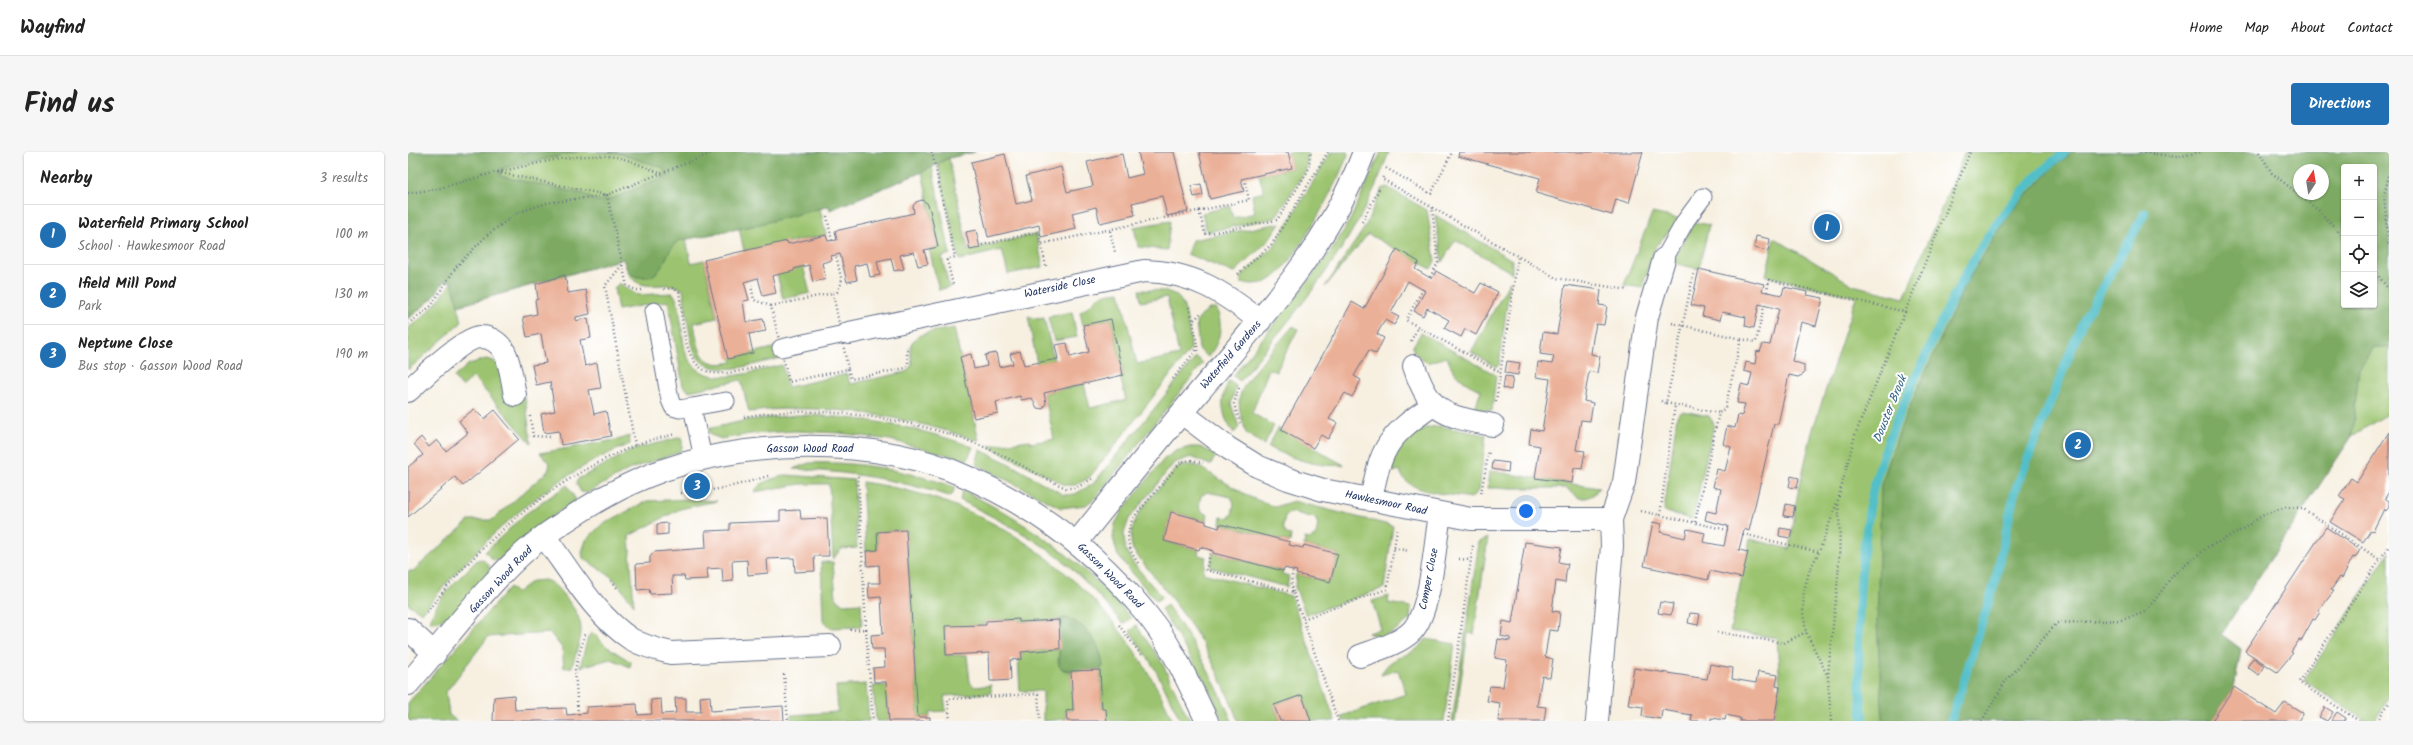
<!DOCTYPE html>
<meta charset="utf-8">
<style>
body{margin:0;font-family:Kalam,sans-serif;background:#f6f6f6;color:#222}
.controls{position:absolute;right:12px;top:12px;display:grid;overflow:hidden;border-radius:4px;box-shadow:0 1px 3px #0004}
.controls button{width:36px;height:36px;display:grid;place-items:center;padding:0;border:0;border-bottom:1px solid #e0e0e0;background:#fff;color:#222;font:20px sans-serif}
.compass{position:absolute;left:1885px;top:12px;width:36px;height:36px;border-radius:50%;background:#fff;box-shadow:0 1px 3px #0004;rotate:12deg}
.you{position:absolute;left:1118px;top:359px;width:14px;height:14px;margin:-10px;border:3px solid #fff;border-radius:50%;background:#1a73e8;box-shadow:0 0 0 6px #1a73e833}
.badge{display:grid;place-items:center;width:26px;height:26px;border-radius:50%;background:#1f6fb2;color:#fff;font-size:13px;font-weight:700}
.pin{position:absolute;translate:-50% -50%;border:2px solid #fff;box-shadow:0 1px 4px #0006}
.list{margin:0;padding:0;list-style:none}
h2{display:flex;justify-content:space-between;align-items:center;height:52px;margin:0;padding:0 16px;font-size:17px}
h2 small{font-size:13px;font-weight:400;color:#767676}
.list li{display:grid;grid-template-columns:26px 1fr auto;gap:12px;align-items:center;box-sizing:border-box;height:60px;padding:0 16px;border-top:1px solid #e0e0e0}
.list b{display:block;font-size:15px;white-space:nowrap}
.list p{margin:0;font-size:13px;white-space:nowrap;color:#767676}
.list em{font-size:13px;font-style:normal;color:#767676}
.icon{flex:none;width:22px;height:22px;fill:none;stroke:currentColor;stroke-width:2;stroke-linecap:round;stroke-linejoin:round}
.map{position:relative;flex:none;width:1981px;height:569px;overflow:hidden;border-radius:4px}
header{display:flex;align-items:center;gap:24px;box-sizing:border-box;height:56px;padding:0 20px;background:#fff;border-bottom:1px solid #e0e0e0}
header strong{font-size:19px}
nav{display:flex;gap:22px;margin-inline-start:auto;font-size:14px}
.intro{display:flex;align-items:center;justify-content:space-between;box-sizing:border-box;height:96px;padding:0 24px}
h1{margin:0;font-size:28px}
.button{padding:10px 18px;border-radius:4px;background:#1f6fb2;color:#fff;font-size:14px;font-weight:700}
main{display:flex;gap:24px;padding:0 24px}
aside{flex:1;background:#fff;border-radius:4px;box-shadow:0 1px 3px #0004}
.map>svg:first-child{display:block}
</style>
<header>
<strong>Wayfind</strong>
<nav><a>Home</a><a>Map</a><a>About</a><a>Contact</a></nav>
</header>
<div class="intro"><h1>Find us</h1><a class="button">Directions</a></div>
<main>
<aside>
<h2>Nearby<small>3 results</small></h2>
<ul class="list">
<li><span class="badge">1</span><div><b>Waterfield Primary School</b><p>School · Hawkesmoor Road</p></div><em>100 m</em></li>
<li><span class="badge">2</span><div><b>Ifield Mill Pond</b><p>Park</p></div><em>130 m</em></li>
<li><span class="badge">3</span><div><b>Neptune Close</b><p>Bus stop · Gasson Wood Road</p></div><em>190 m</em></li>
</ul>
</aside>
<div class="map">
<svg width="1981" height="569" viewBox="0 0 1981 569">
<rect width="100%" height="100%" fill="#fff"/>
<filter id="ink" filterUnits="userSpaceOnUse"><feTurbulence type="fractalNoise" baseFrequency=".025" numOctaves="2"/><feDisplacementMap in="SourceGraphic" scale="8" xChannelSelector="R" yChannelSelector="G"/><feConvolveMatrix kernelMatrix="1 2 1 2 8 2 1 2 1" color-interpolation-filters="sRGB"/></filter>
<filter id="wash" filterUnits="userSpaceOnUse"><feTurbulence type="fractalNoise" baseFrequency=".012" numOctaves="4" result="noise"/><feDisplacementMap in="SourceGraphic" scale="16" xChannelSelector="R" yChannelSelector="G"/><feGaussianBlur stdDeviation="0.9" result="paint"/><feColorMatrix in="noise" values="0 0 0 0 0 0 0 0 0 0 0 0 0 0 0 0 0 1.4 0 .05"/><feComposite in="paint" operator="in"/></filter>
<g filter="url(#wash)">
<rect width="100%" height="100%" fill="#f7f0e1"/>
<path fill="#9cc46f" stroke="#5c7a66" fill-rule="evenodd" d="M0,0H567L541,6L560,98L628,82L635,115L600,122L594,98L551,108L530,12L524,15L542,102L534,105L541,135L531,138L521,97L530,95L514,20L422,58L421,54L412,57L418,83L336,99L331,76L278,87L283,111L296,108L309,166L286,171C290,196 292,218 324,210L323,206L369,195L373,206C349,211 297,231 286,198C280,179 278,157 275,138C261,127 241,139 227,129C220,124 218,114 215,107L50,154L54,170L0,218V176C19,163 31,149 44,130L36,129L25,146L0,167Z
M880,0H900L898,18L867,66L799,80L794,61L822,54L825,66L847,61L844,43L856,40L851,23L884,16Z
M923,0H941C931,27 885,118 860,129C852,133 841,132 833,131L832,125L866,94Z
M973,0H981C949,92 892,154 832,229L825,224L924,98L943,66Z
M1557,0H1981V261L1944,284L1813,482L1833,497L1826,535L1804,569H1366L1372,535L1369,486L1322,479L1342,387L1382,397L1389,345L1404,280L1448,145L1358,124L1366,86L1445,133L1496,146ZM1936,15H1966V153H1936ZM1891,18H1915V42H1891Z
M979,35L1019,58L1027,109L1023,117L960,82L917,135L957,75L974,37Z
M1244,61L1272,67L1248,94L1234,136L1216,133Z
M1027,63L1104,108V121L1047,88L1034,110Z
M762,69L759,98L730,95L726,75Z
M1286,70L1301,73L1291,117L1265,111Z
M872,71L859,90L826,121L779,102L784,88Z
M395,114L402,141L375,147L369,122Z
M1102,129L1091,213L1088,215L1063,200Z
M211,131L229,143L265,141C272,150 272,166 274,177C275,187 276,201 282,209C301,238 348,218 374,213L380,235L439,222L442,232L498,220L504,213C504,208 502,203 502,198C502,179 533,179 546,176L571,289C496,264 421,250 341,260L333,228L281,239L275,234L260,149L210,158L206,136Z
M731,138C759,139 774,135 779,168C781,178 783,187 783,197L681,326L667,333H657L580,294L622,288L623,291L646,287L636,241L676,232L682,256L718,248L712,224L715,222L703,167L675,173L672,160C692,148 685,142 712,140L729,212L771,203L759,145L733,150Z
M808,156C816,174 812,190 800,205L791,197L788,169L801,157Z
M664,160L669,185L646,189L640,165Z
M620,164L628,167L636,166L646,208L629,212Z
M885,174L890,177L868,220L861,217L844,261L866,274L856,293L838,281C835,269 829,256 832,244C836,226 872,190 885,174Z
M1013,181L1088,223L1084,259L1067,257L1073,238C1056,232 1045,223 1039,205L1019,211L1005,199V194Z
M788,205L795,211L688,345L678,353L653,356L568,312L572,298L598,310L656,343L667,342L685,332Z
M78,207L86,209L90,213L99,249L117,245L123,291L65,225L54,235L46,225L61,212Z
M821,229L828,234L823,252L831,275L826,281C813,264 811,247 821,229Z
M1275,259L1301,264L1306,272L1285,366L1283,367L1258,360L1256,358L1269,264Z
M389,263C449,264 508,274 565,295L559,308L482,288L432,281L387,279L342,282L313,287L303,283L300,277L339,268Z
M1031,274L1078,283L1071,339L1063,346C1043,342 996,342 992,318L985,320C982,302 997,286 1012,278C1017,275 1025,275 1031,274Z
M870,276L936,313C910,316 883,306 860,295Z
M221,284L222,292C137,326 71,390 14,461L0,452V419H5L62,368H84L140,319L142,312L132,301L213,287Z
M274,285V295L272,300L222,317L179,341L173,340L168,331L170,327L226,297Z
M782,295H792L809,303L802,313L783,305L766,311L721,367L716,381L717,397L725,411L754,445L748,449L710,404L705,386L707,372L714,359L756,307L768,299Z
M401,311C451,309 499,319 547,335L544,343L541,344C486,327 442,320 385,317Z
M774,313H788L842,345L867,355L885,349L985,374L976,436L898,463L887,435L888,422L922,430L930,402L896,393L897,386L902,387L908,383L910,372L907,366L883,360L877,364L875,375L878,382L883,383L882,390L812,372L813,365L818,366L824,363L826,351L823,345L799,340L793,344L791,355L795,361L800,362L798,369L763,360L756,389L791,398L790,403L798,405L795,421L883,444L927,569H903L894,543L866,553L872,569H830C820,542 808,516 794,491C775,458 748,428 725,398C714,368 750,339 767,318Z
M1082,319L1191,336L1185,343L1178,346H1171L1158,336H1080Z
M379,323L446,328L449,396L433,397L425,407L421,332H393L346,340C352,329 367,326 379,323Z
M454,330C595,348 709,440 765,569H699L694,557L692,518L695,514L657,466L651,468L611,470V467L578,469V473L537,475L538,503H559L562,530L567,535L583,533V541L536,544L538,559L522,560V565H510L498,378L469,380L470,398L458,399Z
M159,333L168,348L125,378L93,409L85,408L77,400L116,363Z
M555,338C625,375 671,405 723,466L715,472C693,446 670,419 642,399C614,379 583,364 552,348Z
M281,347L309,349L272,357L221,384L226,453L205,426L175,406L174,400L178,388L193,373L239,349Z
M1080,386L1066,482L1060,481L1047,569H1044L1071,390Z
M1981,400V545L1966,569H1958L1898,530V526Z
M805,401L875,419L874,422L881,424L879,435L802,415Z
M74,407L81,413V420C65,439 48,470 22,470C28,445 52,426 69,408Z
M413,410H425L428,446L435,452L453,451L454,472L451,475L422,476L415,469Z
M137,428C147,431 151,438 158,446C181,474 173,483 164,515L156,516L154,496L142,481L80,485L38,540L41,563L49,569H0V551L102,435L108,441L124,429Z
M981,444L980,451L1003,455L1002,467C988,478 978,489 960,481L973,477L964,449Z
M759,453C786,491 806,526 824,569H815L801,536L753,457Z
M728,473L753,509L782,569H773L747,517L722,479Z
M184,480L198,494L223,510L222,515L203,507L172,515L180,485Z
M1018,487L1047,492L1036,569H935L934,564L998,542L990,518L973,523C983,500 1006,507 1018,487Z
M652,497L650,509L655,518L663,519L665,558L658,559V567L635,569V539H612L610,507H614L613,500Z
M458,532L461,569H383V563L430,560L428,534Z
M479,533L481,569H468L465,534Z"/>
<path fill="#7daa62" stroke="#4c6c60" fill-rule="evenodd" d="M0,0H170L95,16L92,24L176,42L188,49L203,47L258,24L255,16L209,1L189,0H567L541,6L514,20L422,58L421,54L345,74L270,89C257,99 258,118 242,125H229L220,120L215,107L50,154L44,130L36,129L25,146L0,167Z
M1666,0H1981V197L1978,195H1965L1951,217L1944,284L1813,482L1833,497L1826,535L1804,569H1475L1469,471L1473,333L1494,272L1558,131L1602,61L1647,13ZM1936,15H1966V153H1936ZM1891,18H1915V42H1891Z
M657,466C677,469 694,495 695,514L692,518C680,518 660,523 651,514V468Z"/>
<g fill="none" stroke-linecap="round" stroke-linejoin="round">
<path stroke="#52bfc9" stroke-width="9" d="M1455,569C1448,504 1449,438 1459,374C1461,361 1462,347 1466,334C1478,288 1498,246 1518,203C1552,128 1590,50 1657,0
M1543,569L1587,430L1607,339L1674,171L1737,61"/>
</g>
<g id="blocks">
<path fill="#ebb098" d="M730,0H766L780,59L759,64L754,44L724,51L727,63L692,71L688,55L664,61L668,77L633,85L631,73L580,85L563,10L597,2L608,52L624,48L618,24L653,15L659,40L685,34L679,10L714,2L719,26L735,22Z
M791,0H880L884,16L833,27L836,39L802,47Z
M1051,0H1235L1221,51L1208,47L1204,63L1128,41L1132,26L1050,4Z
M793,32L795,43L786,45L783,34Z
M514,48L519,51L522,58L530,95L516,98L520,112L510,114L506,100L492,103L496,117L486,119L483,106L469,109L472,123L462,125L459,111L446,114L449,128L439,130L432,102L423,104L424,108L414,111L418,127L405,130L401,113L386,117V119L364,124L368,141L355,144L350,126L336,130L341,148L335,149L338,170L355,167L358,179L341,182L345,201L320,207L296,108L379,89L380,92L418,83L420,89L429,88L427,79L506,61L505,54L508,50Z
M568,78L572,96L562,98L558,80Z
M1348,84L1362,87L1360,99L1346,96Z
M989,97L1011,110L1007,117L1024,127L1028,119L1067,141L1073,131L1090,140L1085,151L1068,183L1057,177L1053,185L1036,176L1041,168L1019,156L1015,164L1006,159L1017,139L1000,129L983,161L991,165L986,173L977,168L969,182L976,186L968,202L961,198L946,224L953,228L949,236L944,245L937,241L921,267L929,271L920,287L913,283L905,296L873,278L944,150L956,157Z
M1291,117L1356,132L1354,139L1374,143L1376,135L1400,140L1399,143L1415,146L1408,174L1393,170L1384,209L1396,213V222L1390,225L1381,223L1370,272H1366L1341,379L1336,377L1331,398L1340,400L1334,426L1302,419L1300,428L1236,414L1245,370L1254,372L1252,380L1277,386L1279,377L1297,381L1295,390L1316,394L1320,374L1297,368L1299,359L1308,361L1313,337L1305,335L1309,317L1317,319L1323,295L1315,292L1319,274L1327,276L1330,263L1334,264L1337,252L1329,251L1333,232L1341,234L1344,221L1336,219L1338,210L1347,212L1349,199L1352,200L1355,192L1362,193L1371,157L1351,152L1346,176L1337,174L1338,165L1314,160L1312,168L1294,164L1296,156L1283,153Z
M157,123L160,141L178,138L182,162L168,165V169L180,166L183,186L172,188L177,214L189,211L193,236L181,238L186,262L198,259L203,284L153,293L151,279L136,281L133,262L147,259L142,230L128,233L124,213L138,211L133,182L119,185L115,165L129,162L127,148L130,147L128,132Z
M1157,133L1193,138L1191,153L1199,154L1196,173L1188,172L1185,186L1183,202L1192,204L1189,221L1181,219L1176,249L1185,251L1182,269L1173,268L1168,298L1177,299L1174,317L1166,316L1164,331L1127,326L1132,294L1121,292L1123,277L1134,279L1142,227L1128,225L1130,210L1144,212L1146,204L1132,202L1135,180L1149,182Z
M703,167L715,223L636,241L638,251L635,257L629,256L624,246L613,248L612,244L588,250L590,261L566,266L552,205L563,202L566,217L579,214L577,203L588,201L591,215L605,212L602,202L612,199L616,213L650,207L647,193L659,191L662,205L681,200L675,173Z
M1099,209L1112,211L1110,223L1097,221Z
M1097,224L1105,225L1103,238L1095,236Z
M66,257L76,267L87,258L111,287L55,334L47,325L0,365V315L15,303L6,292L13,285L21,295L29,288L38,299L60,281L51,269Z
M1981,280V340L1977,346L1981,349V355L1978,359L1976,357L1965,379L1963,378L1955,390L1922,370L1937,347L1931,344L1943,326L1949,330Z
M1085,309L1101,311L1100,320L1084,317Z
M1383,324L1391,326L1389,336L1381,335Z
M1378,352L1387,354L1385,365L1376,364Z
M392,358L393,367L419,366L421,404H406L407,419L387,420L386,406L359,407L360,421L340,423L339,408L324,409L325,429L315,430L314,416L299,417L300,427L277,428L276,424H264L265,441L242,442L241,437L229,438L228,412L242,411V405L246,400L298,396L297,379L322,378V371L372,369V359Z
M763,360L798,369V372L811,376L812,372L882,390L881,393L895,396L896,393L930,402L922,430L888,422L889,419L876,416L875,419L805,401V399L803,398L792,395L791,398L756,389Z
M260,371V382L249,383V372Z
M1918,375L1952,398L1947,406L1945,405L1934,426L1932,425L1923,438L1926,439L1910,459L1912,460L1907,468L1905,467L1893,489L1891,488L1883,500L1885,501L1869,520L1837,499Z
M1372,376L1384,378L1382,386L1371,384Z
M498,378L510,565H522V569H481L478,530H466L465,516L477,515L476,497H464L463,483L475,482L473,445L461,446L460,431H472L471,413L459,414L458,399L470,398L469,380Z
M1117,390L1154,395L1151,410L1160,412L1158,421L1157,431L1148,429L1144,459L1152,460L1150,479L1141,478L1137,505L1145,507L1142,526L1134,524L1129,554L1138,555L1136,569H1090L1092,551L1079,549L1082,534L1095,535L1099,508L1087,506L1090,487L1102,489V486L1093,484L1095,469L1104,471Z
M1252,450L1265,452L1263,463L1250,461Z
M1282,461L1292,462L1290,473L1280,471Z
M611,467V470L651,468L652,497L613,500L614,507L602,508L603,528L589,529H582L581,501L538,503L537,474L578,473V469Z
M1845,506L1857,514L1851,523L1839,515Z
M1302,512L1325,516L1324,527L1348,531L1350,520L1370,523L1368,534L1372,535L1366,569H1332V566L1318,563L1317,568L1303,566V569H1283L1284,563L1254,558L1253,567L1234,564L1235,555L1220,553L1226,516L1299,527Z
M692,518L694,557H698L699,569H659L658,559L665,558L663,519Z
M1826,535L1868,562L1877,550L1895,561L1890,569H1804Z
M106,543L107,558L158,556L159,563L170,562L179,561V555L229,552L230,563L244,562L243,548L253,547L254,562L268,561L267,546H278V560H293L292,545L302,544L303,559L375,554L376,569H85L86,545Z
M894,543L903,569H872L866,553Z
M1917,555L1925,560L1919,569L1911,565Z
M1929,560L1938,566L1936,569H1923Z"/>
</g>
</g>
<g filter="url(#ink)">
<use href="#blocks" fill-opacity="0" stroke="#68738c" stroke-width="1"/>
<g fill="none" stroke-linecap="round" stroke-linejoin="round">
<defs>
<path id="service" d="M1256,107L1278,68L1295,45
M246,159L262,248L265,255L272,257L284,255L295,306
M373,196L441,181
M284,255L318,249"/>
<path id="minor" d="M441,181L736,119C785,120 815,140 852,169
M1006,214C1022,263 1038,264 1085,273
M0,239C13,227 57,184 73,185C83,185 91,191 96,199C103,212 104,229 107,243
M774,261L820,296L849,314L880,327L915,338L1063,367H1203
M963,348C973,294 980,284 1025,253
M136,384C161,417 187,464 223,487C235,494 250,498 263,501L422,494
M0,477L27,502
M952,504C968,498 991,492 1004,479C1023,459 1027,391 1032,362
M1189,569L1204,394L1203,367L1216,330L1239,165L1256,107"/>
<path id="tertiary" d="M669,390C709,340 749,290 791,240C854,166 921,93 956,0
M0,532C41,485 89,417 140,381C170,360 205,338 240,324C332,286 467,284 559,325C629,356 689,401 737,460C764,492 781,532 799,569"/>
</defs>
<use href="#service" stroke="#68738c" stroke-width="19"/>
<use href="#minor" stroke="#68738c" stroke-width="24"/>
<use href="#tertiary" stroke="#68738c" stroke-width="24"/>
<path stroke="#68738c" stroke-width="2.5" stroke-dasharray="1 3" stroke-linecap="butt" d="M524,0L547,105L539,108L545,133
M1732,0L1769,5L1792,0
M1851,0L1864,21L1910,58L1936,85
M978,16L1023,42L1044,0
M90,20C129,12 167,0 208,5C223,8 239,16 254,22
M1981,24L1976,43L1981,95
M975,25L974,27L1148,126L1220,138
M0,41L29,37L88,20L199,43L219,134L228,138H235
M791,59L797,82L869,68L900,19L903,0
M419,64L424,89
M954,70L971,37
M702,79L707,100
M574,93L630,80L633,92
M214,113L197,134L227,293
M638,114L633,92L841,48L837,30
M1966,118L1981,138
M830,122L864,92L920,0
M1022,125L1030,111L1024,55
M343,133L346,148L363,154
M256,137L265,136L271,140C275,165 273,217 306,221C323,223 343,216 358,213
M1015,137L998,168L1093,221
M1359,140L1361,128L1498,160
M425,141L440,217L381,230L363,154Z
M425,141L429,140L434,130L428,103
M781,155L785,169
M1264,171L1333,187L1317,256L1311,261L1287,370
M0,172L23,154L48,115L78,84L109,61L139,51L199,43L306,0
M1333,187L1348,190L1356,154
M1003,189L1010,175
M790,199L785,169L794,160
M440,217L443,227L498,216L500,211L498,195
M765,227L788,198
M831,236L826,252L832,271
M1088,249L1110,105
M1253,249L1258,251L1286,120
M1258,251L1311,261
M122,264L125,284L144,285
M336,265C404,251 507,266 571,293C601,305 629,323 658,336H668L684,327
M273,341C304,340 331,333 360,324
M1073,341L1081,299
M1233,359L1320,378
M1252,363L1267,253
M1335,382L1411,400
M986,396L1001,399
M803,398L798,418L885,440L895,467
M1051,407L1063,408
M730,411C719,395 717,384 725,366L773,310L783,308L795,311
M203,429L210,437
M885,440L883,430L885,419
M19,460C72,390 144,327 226,294C239,288 254,286 267,282
M711,473L734,504
M458,477L465,569
M442,478L458,477L450,324
M1309,480L1376,491L1398,480
M376,522L380,569
M1420,525C1424,468 1436,409 1430,351
M170,562L167,518L177,481
M542,569L540,547L630,542L632,569
M930,569L895,467L979,437L989,378
M1040,569L1065,393
M1423,569L1420,525L1398,480L1395,460L1396,438L1402,417L1411,400L1430,348L1447,283L1562,0
M1574,569L1597,530L1649,471L1713,468L1738,460L1766,422L1800,395L1830,380L1857,362L1878,355L1894,356L1972,408
M1951,569L1891,530L1981,394
M1969,569L1981,551"/>
<use href="#service" stroke="#fff" stroke-width="17"/>
<use href="#minor" stroke="#fff" stroke-width="22"/>
<use href="#tertiary" stroke="#fff" stroke-width="22"/>
</g>
</g>
<g text-anchor="middle" dominant-baseline="central" stroke-width="4" stroke-linejoin="round" paint-order="stroke">
<g font-size="11" fill="#1b2f5e" stroke="#fff">
<text transform="translate(652 135) rotate(-12)">Waterside Close</text>
<text transform="translate(823 203) rotate(-49)">Waterfield Gardens</text>
<text x="402" y="297">Gasson Wood Road</text>
<text transform="translate(978 351) rotate(12)">Hawkesmoor Road</text>
<text transform="translate(702 424) rotate(45)">Gasson Wood Road</text>
<text transform="translate(1021 427) rotate(-79)">Comper Close</text>
<text transform="translate(93 428) rotate(-47)">Gasson Wood Road</text>
</g>
<g font-size="12" font-style="italic" fill="#2e6183" stroke="#fff">
<text transform="translate(1482 257) rotate(-68)">Douster Brook</text>
</g>
</g>
</svg>
<div class="controls">
<button>+</button>
<button>−</button>
<button><svg class="icon" aria-label="locate" viewBox="0 0 24 24"><circle cx="12" cy="12" r="6"/><path d="M12 2v4M12 18v4M2 12h4M18 12h4"/></svg></button>
<button><svg class="icon" aria-label="layers" viewBox="0 0 24 24"><path d="M12 4l9 5-9 5-9-5zM3 14l9 5 9-5"/></svg></button>
</div>
<svg class="compass" viewBox="-18 -18 36 36"><path d="M0-13l5 13h-10z" fill="#e53935"/><path d="M0 13l5-13h-10z" fill="#767676"/></svg>
<div class="you"></div>
<div class="pin badge" style="left:1419px;top:75px">1</div>
<div class="pin badge" style="left:1670px;top:293px">2</div>
<div class="pin badge" style="left:289px;top:334px">3</div>
</div>
</main>
